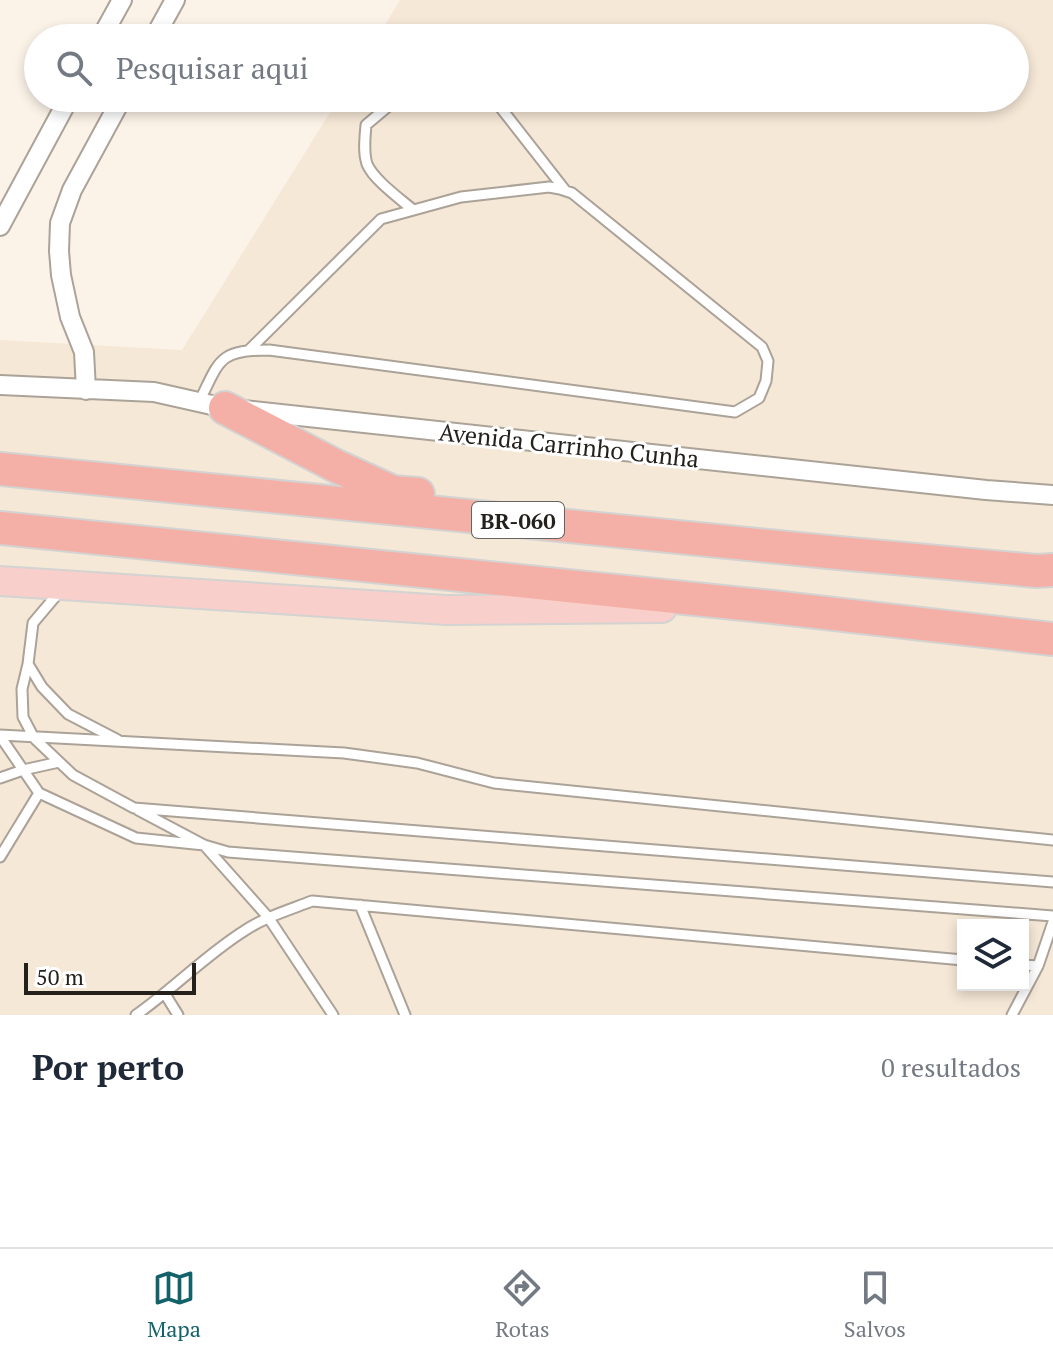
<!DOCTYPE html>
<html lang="pt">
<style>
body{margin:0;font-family:"PT Serif",serif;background:#f2f2f3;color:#1f2937}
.controls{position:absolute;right:24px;bottom:24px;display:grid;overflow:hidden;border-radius:0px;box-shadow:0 4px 12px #0003}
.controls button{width:72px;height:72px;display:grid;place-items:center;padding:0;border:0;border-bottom:2px solid #e0e1e3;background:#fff;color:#1f2937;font:40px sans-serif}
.scale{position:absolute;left:24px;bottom:20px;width:172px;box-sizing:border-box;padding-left:8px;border:4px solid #24211d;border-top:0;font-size:22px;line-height:28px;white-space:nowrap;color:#24211d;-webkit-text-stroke:6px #fff;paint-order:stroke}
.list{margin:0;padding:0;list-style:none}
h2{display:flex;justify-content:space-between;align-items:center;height:104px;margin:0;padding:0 32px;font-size:34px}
h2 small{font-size:26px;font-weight:400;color:#747a83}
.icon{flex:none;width:44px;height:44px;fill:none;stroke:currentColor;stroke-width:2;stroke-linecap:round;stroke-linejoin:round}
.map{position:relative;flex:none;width:1053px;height:1015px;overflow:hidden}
.search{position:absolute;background:#fff;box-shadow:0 4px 12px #0003;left:24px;right:24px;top:24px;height:88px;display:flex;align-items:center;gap:20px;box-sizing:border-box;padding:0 28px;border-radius:44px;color:#747a83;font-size:30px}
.sheet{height:232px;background:#fff}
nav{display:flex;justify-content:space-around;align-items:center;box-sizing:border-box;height:112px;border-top:2px solid #e0e1e3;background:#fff;font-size:22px;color:#747a83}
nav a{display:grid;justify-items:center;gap:4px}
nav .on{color:#13626a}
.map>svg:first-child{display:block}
</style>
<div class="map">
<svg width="1053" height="1015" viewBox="0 0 1053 1015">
<rect width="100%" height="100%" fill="#fcf3e8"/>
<path fill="#f6e8d7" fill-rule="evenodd" d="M400,0H1053V1015H0V340L182,350L339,98H1015V38H377ZM963,925H1023V985H963Z"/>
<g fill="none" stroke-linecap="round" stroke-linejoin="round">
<defs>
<path id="lane" d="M398,98L366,125C365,138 363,152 367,164C373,179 399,198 412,209
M493,98L565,190
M199,402C220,360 218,350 269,350L735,412L759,398L766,381L768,361L762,347L572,193L560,189L549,187L461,197L381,219L249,350
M60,591L33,623L28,664L22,689L23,717L34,738L73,775L134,808L1053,882
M28,664L42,687L68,714L118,740
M0,735L344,753L417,763L494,783L1053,840
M0,736L39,793L136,838L204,845L228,852L1053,916
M0,778L23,770L59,762
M138,810L204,845L268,917L333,1015
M0,857L39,793
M360,905L405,1015
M1023,965L1038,966
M165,994L178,1015
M136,1015C173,989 206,955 244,931C265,917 289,910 312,901L963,960
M1012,1015L1038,966L1053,922"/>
<path id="street" d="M101,38L122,0
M154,38L175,0
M0,226L69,98
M0,385L154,392L225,408L986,490L1053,495
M86,390L84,352L70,317L61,275L59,251L60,223L72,190L122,98"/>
<path id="primary" d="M0,581L446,610L662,608"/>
<path id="highway" d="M225,408L336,466L393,492L418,494
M0,469L828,552L1037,571L1053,570
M0,528L773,607L1053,639"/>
</defs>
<use href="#lane" stroke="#aba298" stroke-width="13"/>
<use href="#street" stroke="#aba298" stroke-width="22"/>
<use href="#primary" stroke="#d3d3d2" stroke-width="32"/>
<use href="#highway" stroke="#d3d3d2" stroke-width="36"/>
<use href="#lane" stroke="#fff" stroke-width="9"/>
<use href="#street" stroke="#fff" stroke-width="18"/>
<use href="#primary" stroke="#f8cfca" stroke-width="28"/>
<use href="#highway" stroke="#f4afa6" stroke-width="32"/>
</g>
<g text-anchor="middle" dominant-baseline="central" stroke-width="6" stroke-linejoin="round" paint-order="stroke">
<rect fill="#fff" stroke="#666461" stroke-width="2" x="472" y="502" width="92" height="36" rx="6"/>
<g font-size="22" font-weight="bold" fill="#24211d">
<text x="518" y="520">BR-060</text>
</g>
<g font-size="24" fill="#24211d" stroke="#fff">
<text transform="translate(569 445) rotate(6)">Avenida Carrinho Cunha</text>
</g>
</g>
</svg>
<div class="controls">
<button><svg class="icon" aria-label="layers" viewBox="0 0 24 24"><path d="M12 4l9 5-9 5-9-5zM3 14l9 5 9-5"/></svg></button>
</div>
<div class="scale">50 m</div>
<div class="search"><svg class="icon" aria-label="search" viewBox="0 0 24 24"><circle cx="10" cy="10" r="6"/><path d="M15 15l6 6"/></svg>Pesquisar aqui</div>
</div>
<section class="sheet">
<h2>Por perto<small>0 resultados</small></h2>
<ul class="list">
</ul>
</section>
<nav>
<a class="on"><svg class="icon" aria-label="map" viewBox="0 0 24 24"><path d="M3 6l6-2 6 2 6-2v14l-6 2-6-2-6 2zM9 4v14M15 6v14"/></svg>Mapa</a>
<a><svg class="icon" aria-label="directions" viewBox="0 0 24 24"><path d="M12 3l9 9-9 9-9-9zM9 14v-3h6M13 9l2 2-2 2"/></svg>Rotas</a>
<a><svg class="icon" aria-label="saved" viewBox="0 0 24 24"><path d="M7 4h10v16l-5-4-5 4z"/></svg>Salvos</a>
</nav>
